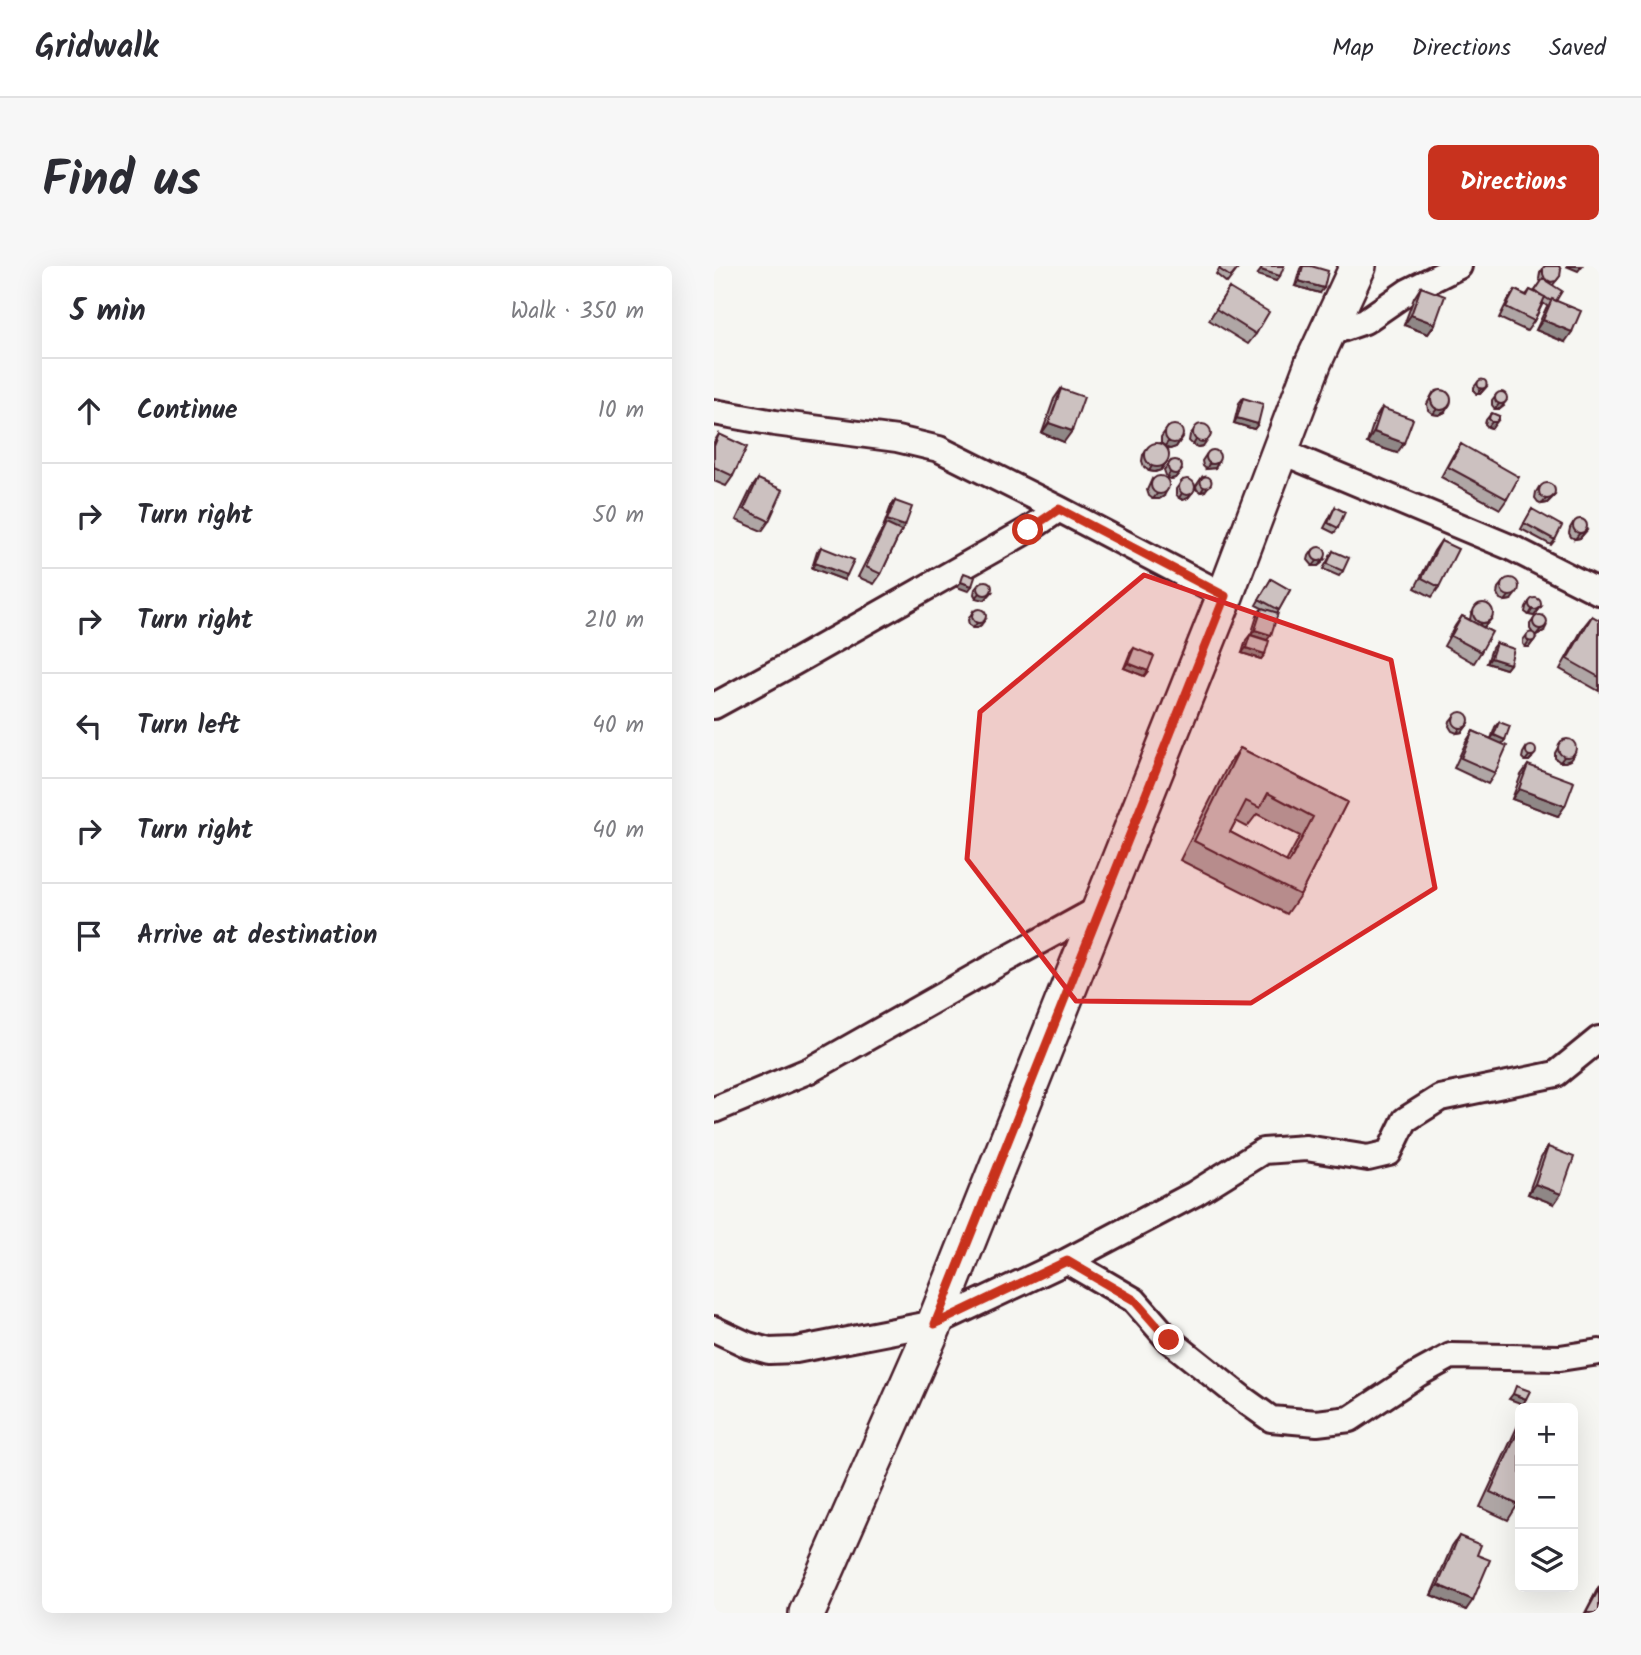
<!DOCTYPE html>
<meta charset="utf-8">
<style>
body{margin:0;font-family:Kalam,sans-serif;background:#f7f7f7;color:#2b2b33}
.controls{position:absolute;right:21px;bottom:21px;display:grid;overflow:hidden;border-radius:10px;box-shadow:0 7px 28px #0002}
.controls button{width:63px;height:63px;display:grid;place-items:center;padding:0;border:0;border-bottom:2px solid #e1e1e2;background:#fff;color:#2b2b33;font:35px sans-serif}
.stop{position:absolute;width:21px;height:21px;margin:-16px;border:5px solid #c8321e;border-radius:50%;background:#fff}
.stop.end{background:#c8321e;border-color:#fff;box-shadow:0 2px 7px #0008}
.list{margin:0;padding:0;list-style:none}
h2{display:flex;justify-content:space-between;align-items:center;height:91px;margin:0;padding:0 28px;font-size:30px}
h2 small{font-size:23px;font-weight:400;color:#7c7c81}
.list li{display:grid;grid-template-columns:46px 1fr auto;gap:21px;align-items:center;box-sizing:border-box;height:105px;padding:0 28px;border-top:2px solid #e1e1e2}
.list b{display:block;font-size:26px;white-space:nowrap}
.list em{font-size:23px;font-style:normal;color:#7c7c81}
.icon{flex:none;width:38px;height:38px;fill:none;stroke:currentColor;stroke-width:2;stroke-linecap:round;stroke-linejoin:round}
.map{position:relative;flex:none;width:885px;height:1347px;overflow:hidden;border-radius:10px}
header{display:flex;align-items:center;gap:42px;box-sizing:border-box;height:98px;padding:0 35px;background:#fff;border-bottom:2px solid #e1e1e2}
header strong{font-size:33px}
nav{display:flex;gap:38px;margin-inline-start:auto;font-size:24px}
.intro{display:flex;align-items:center;justify-content:space-between;box-sizing:border-box;height:168px;padding:0 42px}
h1{margin:0;font-size:49px}
.button{padding:18px 32px;border-radius:10px;background:#c8321e;color:#fff;font-size:24px;font-weight:700}
main{display:flex;gap:42px;padding:0 42px}
aside{flex:1;background:#fff;border-radius:10px;box-shadow:0 7px 28px #0002}
.map>svg:first-child{display:block}
</style>
<header>
<strong>Gridwalk</strong>
<nav><a>Map</a><a>Directions</a><a>Saved</a></nav>
</header>
<div class="intro"><h1>Find us</h1><a class="button">Directions</a></div>
<main>
<aside>
<h2>5 min<small>Walk · 350 m</small></h2>
<ul class="list">
<li><svg class="icon" aria-label="ahead" viewBox="0 0 24 24"><path d="M12 20V5M6 11l6-6 6 6"/></svg><div><b>Continue</b></div><em>10 m</em></li>
<li><svg class="icon" aria-label="right" viewBox="0 0 24 24"><path d="M7 20v-9h11M14 6l5 5-5 5"/></svg><div><b>Turn right</b></div><em>50 m</em></li>
<li><svg class="icon" aria-label="right" viewBox="0 0 24 24"><path d="M7 20v-9h11M14 6l5 5-5 5"/></svg><div><b>Turn right</b></div><em>210 m</em></li>
<li><svg class="icon" aria-label="left" viewBox="0 0 24 24"><path d="M17 20v-9H6M10 6l-5 5 5 5"/></svg><div><b>Turn left</b></div><em>40 m</em></li>
<li><svg class="icon" aria-label="right" viewBox="0 0 24 24"><path d="M7 20v-9h11M14 6l5 5-5 5"/></svg><div><b>Turn right</b></div><em>40 m</em></li>
<li><svg class="icon" aria-label="arrive" viewBox="0 0 24 24"><path d="M6 21V4h12l-3 4 3 4H6"/></svg><div><b>Arrive at destination</b></div></li>
</ul>
</aside>
<div class="map">
<svg width="885" height="1347" viewBox="0 0 885 1347">
<rect width="100%" height="100%" fill="#f6f6f2"/>
<filter id="ink" filterUnits="userSpaceOnUse"><feTurbulence type="fractalNoise" baseFrequency=".0143" numOctaves="2"/><feDisplacementMap in="SourceGraphic" scale="14" xChannelSelector="R" yChannelSelector="G"/><feConvolveMatrix kernelMatrix="1 2 1 2 8 2 1 2 1" color-interpolation-filters="sRGB"/></filter>
<g filter="url(#ink)">
<g fill="none" stroke-linecap="round" stroke-linejoin="round">
<defs>
<path id="street" d="M613,68L651,55L693,26L745,0
M0,146L61,157L183,173L225,183L345,243L511,330
M566,185L798,282L885,326
M0,440L79,397L314,264L345,243
M0,844L96,804L280,700L388,641
M353,995L480,928L549,885L592,882L654,892L675,887L691,854L726,832L842,808L885,773
M0,1063L34,1079L55,1085L82,1084L221,1057L353,995L420,1034L455,1074L529,1133L557,1153L603,1157L636,1153L704,1108L737,1090L846,1092L885,1086"/>
<path id="secondary" d="M93,1347L221,1057L511,330L600,95L644,0"/>
</defs>
<use href="#street" stroke="#4a1f2b" stroke-width="30"/>
<use href="#secondary" stroke="#4a1f2b" stroke-width="40"/>
<use href="#street" stroke="#f6f6f2" stroke-width="24"/>
<use href="#secondary" stroke="#f6f6f2" stroke-width="35"/>
</g>
<path fill="#afa6a5" stroke="#4a1f2b" stroke-width="2" fill-rule="evenodd" d="M507,0H526L513,17L502,8Z
M588,0H597L606,27L581,20L586,3Z
M831,0L846,10L839,19L851,76L822,64L833,40L829,37L820,55L813,65L785,52L794,34L801,24L812,29L816,24L820,26L827,16L825,13L826,7Z
M707,21L721,58L714,68L690,59L700,32Z
M515,22L542,68L534,78L495,54Z
M764,116L773,120L766,128H763L760,125V121Z
M347,123L350,176L328,167L340,133Z
M719,127L731,146L725,149L719,148L714,144L713,138Z
M782,129L790,140L786,143H781L778,139V134Z
M529,132L544,158L540,163L520,157L525,137Z
M668,142L683,187L653,177L661,153Z
M776,149L785,150L778,162L774,161L771,158L772,154Z
M483,160L489,180L484,181L479,179L475,175L476,169Z
M454,161L469,171L462,181L456,183L453,182L454,194L447,204L441,206L435,205L430,201L428,195L429,189L437,179L448,178L447,177V171Z
M5,168L19,210L12,220L0,215V176Z
M747,178L793,233L786,243L727,211L739,189Z
M492,189L504,197L501,202L492,203L489,200L488,195Z
M457,195L468,204L461,212L457,213L453,212L450,204Z
M488,211L491,225L487,226L483,224L482,220Z
M44,213L55,255L48,265L22,254L37,223Z
M438,213L450,230L445,233H439L435,230L433,224Z
M469,214L481,223L474,232L469,234L465,232L462,228V223Z
M825,221L841,229L833,237L828,238L824,236L821,232L822,226Z
M181,235L187,265L167,308L160,318L144,311L165,269L171,259H170L177,240Z
M621,241L624,262L620,267L610,262Z
M818,243L841,274L837,279L807,263Z
M859,257L873,264L866,272L861,273L857,271L855,267L856,262Z
M727,275L725,321L718,331L701,322L720,285Z
M107,281L130,314L98,302L103,286Z
M599,284L608,297L604,300H599L594,294L595,290Z
M619,285L629,305L625,310L609,303Z
M557,313L576,324L563,347L553,374L537,369L544,347L548,342L542,339Z
M788,317L797,334L791,335L786,333L783,328L784,322Z
M265,318L278,326L271,334L262,332L260,328L261,323Z
M815,336L827,341L820,350L815,349L811,346L812,341Z
M761,343L778,352L770,361L767,386L760,397L730,380L741,360L748,350L756,354L757,348Z
M259,345L267,359L263,362H259L255,359L254,354Z
M878,350L885,354V425L846,403L870,360Z
M820,353L830,365L822,369L821,373L815,381H811L809,378V374L813,369L818,366L816,363V358Z
M536,369L551,388L547,393L528,387L532,374Z
M782,377L796,398L792,403L773,397L778,382Z
M420,382L434,405L430,410L410,402L416,387Z
M740,450L755,457L748,466L743,467L738,465L735,460L736,455Z
M785,456L788,478L781,507L774,518L740,502L752,476L759,465L777,473L781,461Z
M847,476L856,494L851,496H846L841,492V487Z
M526,482L633,536L586,629L573,648L466,594L513,501ZM543,548L586,570L572,596L516,566L522,555L533,561Z
M812,482L818,492L815,495H811L808,492L809,487Z
M814,499L844,550L798,533L807,509Z
M834,881L840,938L814,928L827,892Z
M806,1155V1235L794,1254L766,1241Z
M745,1270L763,1289L752,1344L717,1329L738,1280Z
M885,1320V1347H871Z"/>
<path fill="#8f8786" stroke="#4a1f2b" stroke-width="2" d="M852,0H868L864,5Z
M547,4L566,10L562,15L543,9Z
M585,15L610,22L606,27L581,20Z
M697,49L721,58L714,68L690,59Z
M829,54L858,66L851,76L822,64Z
M773,120L766,128H763L767,123Z
M793,134L786,143H781L785,138Z
M734,141L731,146L725,149L719,148L723,143Z
M523,152L544,158L540,163L520,157Z
M785,153L778,162L774,161L778,156Z
M335,157L358,165L350,176L328,167Z
M660,166L690,177L683,187L653,177Z
M496,170L489,180L484,181L479,179L482,174Z
M454,176H465L462,181L456,183L450,181Z
M504,197L501,202L492,203L495,198Z
M450,199L447,204L441,206L435,205L438,200Z
M456,206L465,207L461,212L457,213L453,212Z
M495,220L491,225L487,226L490,221Z
M453,224L450,230L445,233H439L443,228Z
M468,227H478L474,232L469,234L465,232Z
M841,229L833,237L828,238L832,233Z
M173,254L191,260L187,266L170,259Z
M873,264L866,272L861,273L865,268Z
M612,292L604,300H599L603,295Z
M101,297L133,309L130,314L98,302Z
M247,316L258,320L254,325L243,321Z
M804,325L797,334L791,335L795,330Z
M278,326L271,334L262,332L266,327Z
M827,341L820,350L815,349L818,344Z
M778,352L769,362L764,363L767,357Z
M271,354L267,359L263,362H259L263,357Z
M833,359L830,365L822,369L826,364Z
M541,364L557,369L553,374L537,369Z
M821,373L815,381H811L815,375Z
M532,382L551,388L547,393L528,387Z
M777,392L796,398L792,403L773,397Z
M414,397L434,405L430,410L410,402Z
M755,457L748,466L743,467L746,462Z
M780,469L791,474L787,479L776,474Z
M822,487L815,495H811L815,490Z
M860,489L856,494L851,496H846L850,491Z
M805,523L851,540L844,550L798,533Z
M821,918L847,928L840,938L814,928Z
M799,1128L812,1133L809,1138L795,1133Z
M724,1319L759,1334L752,1344L717,1329Z"/>
<path fill="#ccc1c0" stroke="#4a1f2b" stroke-width="2" fill-rule="evenodd" d="M507,0H526L517,11L505,3Z
M548,0H570L566,10L547,4Z
M589,0H597L614,5L610,22L585,15Z
M831,0H845L847,4L846,10L842,15L837,16L831,13L829,8V2Z
M829,13L848,25L842,35L838,33L837,35L821,25Z
M707,21L731,30L721,58L697,49Z
M515,22L555,46L542,68L502,43Z
M801,24L813,30L816,24L831,31L820,55L792,41Z
M838,33L867,45L858,66L829,54Z
M763.5 118a4.5 4.5 0 1 1 9 0a4.5 4.5 0 1 1-9 0Z
M347,123L370,131L358,165L335,157Z
M717 134a10 10 0 1 1 20 0a10 10 0 1 1-20 0Z
M781 132a6 6 0 1 1 12 0a6 6 0 1 1-12 0Z
M529,132L549,138L544,158L523,152Z
M668,142L699,153L690,177L660,166Z
M778,147L785,150V153L782,156H778L775,153L776,149Z
M479 167a9 9 0 1 1 18 0a9 9 0 1 1-18 0Z
M451 168a9 9 0 1 1 18 0a9 9 0 1 1-18 0Z
M5,168L33,181L19,210L0,201V180Z
M431 189a12 12 0 1 1 24 0a12 12 0 1 1-24 0Z
M747,178L805,211L793,233L734,201Z
M492 191a7 7 0 1 1 14 0a7 7 0 1 1-14 0Z
M454 201a7 7 0 1 1 14 0a7 7 0 1 1-14 0Z
M437 219a9 9 0 1 1 18 0a9 9 0 1 1-18 0Z
M486.5 216a5.5 5.5 0 1 1 11 0a5.5 5.5 0 1 1-11 0Z
M44,213L69,224L55,255L30,243Z
M465 221a8 8 0 1 1 16 0a8 8 0 1 1-16 0Z
M825 225a8 8 0 1 1 16 0a8 8 0 1 1-16 0Z
M181,235L198,241L191,260L173,254Z
M621,241L631,246L624,262L614,257Z
M818,243L848,260L841,274L810,257Z
M859 260a7 7 0 1 1 14 0a7 7 0 1 1-14 0Z
M172,258L187,265L167,308L152,301Z
M727,275L744,283L725,321L708,312Z
M107,281L140,294L133,309L101,297Z
M598 288a7 7 0 1 1 14 0a7 7 0 1 1-14 0Z
M619,285L635,292L629,305L613,298Z
M250,307L261,311L258,320L247,316Z
M787 321a9 9 0 1 1 18 0a9 9 0 1 1-18 0Z
M557,313L576,324L565,344L545,333Z
M264 322a7 7 0 1 1 14 0a7 7 0 1 1-14 0Z
M815 338a6 6 0 1 1 12 0a6 6 0 1 1-12 0Z
M759 347a10 10 0 1 1 20 0a10 10 0 1 1-20 0Z
M548,342L564,347L557,369L541,364Z
M258 350a7 7 0 1 1 14 0a7 7 0 1 1-14 0Z
M819 356a7 7 0 1 1 14 0a7 7 0 1 1-14 0Z
M748,350L778,366L767,386L737,370Z
M878,350L885,354V411L853,393Z
M812.5 371a4.5 4.5 0 1 1 9 0a4.5 4.5 0 1 1-9 0Z
M536,369L555,375L551,388L532,382Z
M782,377L800,383L796,398L777,392Z
M420,382L440,390L434,405L414,397Z
M739 454a8 8 0 1 1 16 0a8 8 0 1 1-16 0Z
M785,456L796,460L791,474L780,469Z
M759,465L793,480L781,507L747,492Z
M844 482a9 9 0 1 1 18 0a9 9 0 1 1-18 0Z
M812 485a5 5 0 1 1 10 0a5 5 0 1 1-10 0Z
M526,482L633,536L586,629L480,575ZM554,527L599,551L575,597L516,566L532,535L546,542Z
M814,499L860,516L851,540L805,523Z
M834,881L860,891L847,928L821,918Z
M802,1120L816,1125L812,1133L799,1128Z
M806,1161V1235L805,1239L776,1226Z
M745,1270L767,1279L763,1289L776,1294L759,1334L724,1319Z
M885,1323V1347H872Z"/>
</g>
<g fill="none" stroke-linecap="round" stroke-linejoin="round" filter="url(#ink)">
<path stroke="#c8321e" stroke-width="9" d="M314,264L345,243L511,330L221,1058L353,995L420,1034L455,1074"/>
</g>
<path fill="#d62828" fill-opacity="0.2" stroke="#d62828" stroke-width="5" stroke-linejoin="round" d="M430,309L677,394L721,622L537,737L362,735L253,593L266,446Z"/>
</svg>
<div class="controls">
<button>+</button>
<button>−</button>
<button><svg class="icon" aria-label="layers" viewBox="0 0 24 24"><path d="M12 4l9 5-9 5-9-5zM3 14l9 5 9-5"/></svg></button>
</div>
<div class="stop" style="left:314px;top:264px"></div>
<div class="stop end" style="left:455px;top:1074px"></div>
</div>
</main>
